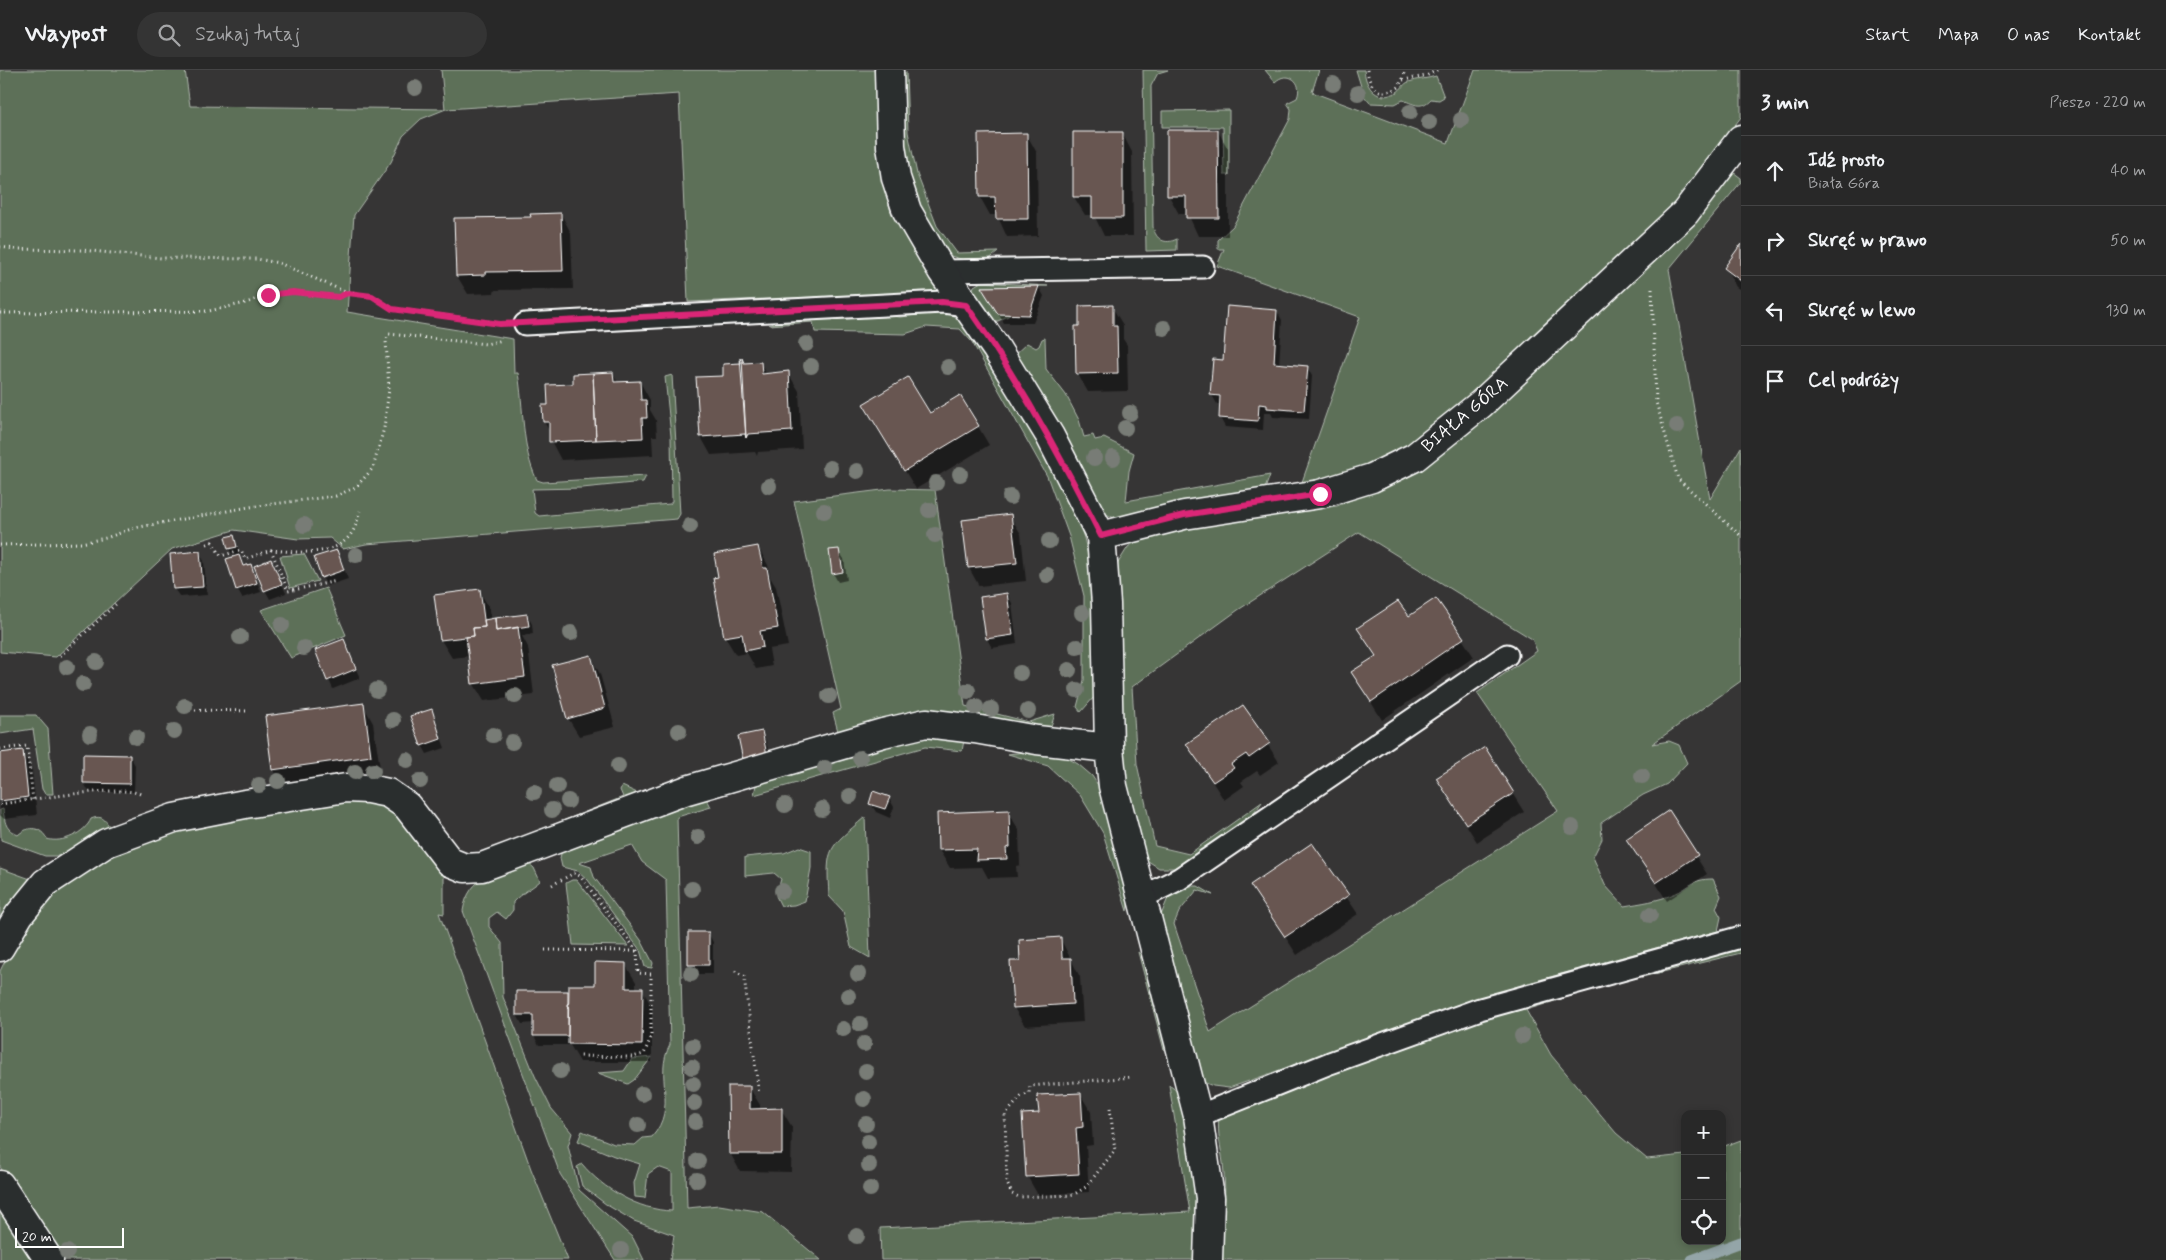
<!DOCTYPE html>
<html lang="pl">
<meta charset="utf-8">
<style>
body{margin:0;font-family:Mynerve,sans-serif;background:#343434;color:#f1f3f6}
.controls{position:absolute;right:15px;bottom:15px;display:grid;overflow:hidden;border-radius:10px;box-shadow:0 2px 8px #0003}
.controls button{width:45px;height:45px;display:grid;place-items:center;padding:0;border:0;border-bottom:1px solid #444445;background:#282828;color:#f1f3f6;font:25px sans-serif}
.scale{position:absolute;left:15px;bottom:12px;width:109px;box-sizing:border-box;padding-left:5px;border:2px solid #fff;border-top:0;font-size:14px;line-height:18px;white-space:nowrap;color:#fff;-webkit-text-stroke:4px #2a2d2e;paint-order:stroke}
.stop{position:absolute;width:15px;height:15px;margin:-11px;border:4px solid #db2777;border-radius:50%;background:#fff}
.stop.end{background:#db2777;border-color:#fff;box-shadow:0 1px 5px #0008}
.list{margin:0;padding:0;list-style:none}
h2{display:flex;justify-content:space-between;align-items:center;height:65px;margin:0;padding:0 20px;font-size:21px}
h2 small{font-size:16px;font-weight:400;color:#a5a6a8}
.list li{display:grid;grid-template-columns:32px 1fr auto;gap:15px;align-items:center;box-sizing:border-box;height:70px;padding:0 20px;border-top:1px solid #444445}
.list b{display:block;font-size:19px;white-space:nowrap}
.list p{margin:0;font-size:16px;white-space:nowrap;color:#a5a6a8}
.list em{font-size:16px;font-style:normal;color:#a5a6a8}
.icon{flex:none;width:28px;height:28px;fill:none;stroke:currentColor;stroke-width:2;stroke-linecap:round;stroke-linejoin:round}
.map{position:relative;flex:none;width:1741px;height:1190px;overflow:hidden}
header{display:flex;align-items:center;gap:30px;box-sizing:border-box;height:70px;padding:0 25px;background:#282828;border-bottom:1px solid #444445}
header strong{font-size:24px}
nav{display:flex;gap:28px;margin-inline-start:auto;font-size:18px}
.search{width:350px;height:45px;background:#343434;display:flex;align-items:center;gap:12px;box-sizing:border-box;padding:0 18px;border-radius:28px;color:#a5a6a8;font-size:19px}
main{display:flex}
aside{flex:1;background:#282828}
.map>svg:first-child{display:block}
</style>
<header>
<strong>Waypost</strong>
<div class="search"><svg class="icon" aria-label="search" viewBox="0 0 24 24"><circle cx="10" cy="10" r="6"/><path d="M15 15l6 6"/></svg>Szukaj tutaj</div>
<nav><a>Start</a><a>Mapa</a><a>O nas</a><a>Kontakt</a></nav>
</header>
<main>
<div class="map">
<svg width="1741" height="1190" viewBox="0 0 1741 1190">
<rect width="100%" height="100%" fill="#363535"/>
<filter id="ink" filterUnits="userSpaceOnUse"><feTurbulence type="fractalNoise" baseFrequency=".02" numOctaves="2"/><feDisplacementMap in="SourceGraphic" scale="10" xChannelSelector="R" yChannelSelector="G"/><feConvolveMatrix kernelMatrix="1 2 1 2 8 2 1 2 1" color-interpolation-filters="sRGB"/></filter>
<g filter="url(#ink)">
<path fill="#5d6f58" stroke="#aeb7ac" d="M0,0H185L190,36L445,39L441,0H879L885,120L891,142L942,219L940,222L688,232L679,24L446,39L421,49L403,66L391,92L354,145L347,242L513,269L514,303H518C524,337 521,378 537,410L543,412L646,406L643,412L582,418L532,419L535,443L539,446L670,434L672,431L671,366L665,307L672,305L680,444L677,449L366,474L343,479L330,468L298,469L234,460L172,479L56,587L0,582Z
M1143,0H1168L1158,3L1151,16L1153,157C1156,170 1165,175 1177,169V180L1146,181Z
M1265,0H1319L1312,22L1448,73L1475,0H1741V47L1671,142L1441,353L1386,389L1314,413L1302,412L1360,247L1217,196L1224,179H1218V170L1233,156L1290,49L1291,39L1287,33L1297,28C1304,11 1287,0 1275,12Z
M1356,0H1364C1366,19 1378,33 1397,22C1402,19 1404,13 1409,12C1417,9 1427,9 1436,6L1444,27L1439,30L1431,29C1421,39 1416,35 1403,30L1395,34L1370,33L1364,26Z
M906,2L908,62L917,104L937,156L957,183L998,182L987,191L964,190L944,184L915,130L901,78L903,4Z
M1229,40V105H1224L1223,57H1162V41Z
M1733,102L1741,108V112L1669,199L1710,429L1741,377V611L1652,674L1669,671L1679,675L1687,693L1667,714L1643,725L1601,753L1602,769L1593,787L1605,815L1624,836C1641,833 1658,831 1674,824C1691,817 1691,809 1713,809L1721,826L1716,838L1721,847L1718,861L1521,915L1229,1018L1213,1016L1203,1012L1161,845L1168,828L1184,816H1198L1213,825L1197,820L1179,842L1174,854L1210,962L1558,741L1477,623L1537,581L1532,569L1359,462L1238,540L1132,617L1137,694L1155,776L1189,784L1262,732L1250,749L1179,798H1159L1148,791L1138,774L1126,734L1114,509L1118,493L1128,477L1144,466L1193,453L1337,436L1397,410L1444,381L1497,337L1588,248L1662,183Z
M981,212L1048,216L981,217L998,244H1012L998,251H989L971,224L974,216Z
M943,242L966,249L1070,427L1084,468L1094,511V627L1081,642L1077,637L1084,610V526L1069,466L1047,406L972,272L960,259L926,257L905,264L815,262L813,252L769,255L777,251L880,244L900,247Z
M1045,268L1046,299L1066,325L1079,350L1084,367L1093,365L1095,370L1104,368L1134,383L1129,401L1126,431L1270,405L1265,419L1122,448H1114L1104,443L1013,286L1027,273L1036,278L1039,276L1042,269Z
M890,419L935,420L965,636L1029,652L1055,644L1051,656L1042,660L839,665L833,643L841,639L794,431Z
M304,484L318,511L290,518L280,486Z
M326,518L346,565L291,588L261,540Z
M0,645H36L48,659L53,724H45L42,719L33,659L0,664Z
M908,664L965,665L962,681L925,677L754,725L758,705Z
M1042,680L1062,685L1078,694L1092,706L1107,729L1131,816L1127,841L1103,763L1080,725L1048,696L1008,684Z
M622,716L646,727L515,770L623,727L620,720Z
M705,725L711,737L677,747L687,1138L719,1135L763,1142L821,1190H670L674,1165L634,1151L607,1135L582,1116L577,1097L582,1094C603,1119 638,1140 672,1141V1102L658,1097L648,1104L645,1128L635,1127L634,1113L640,1094L614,1086L578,1071L582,1061L614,1074L635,1075L643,1068L652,1067C679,1036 653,1006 670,975L666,810L642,792L632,775L579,793L591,797L594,807L641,870L653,893L652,898L645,897L640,880L588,810L578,801L562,797L560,788L563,775Z
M362,730L384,735L400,744L444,799V844L439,843L531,1099L568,1190H62L0,1097V901L13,875L58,813L116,777L234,745Z
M3,739C5,753 5,759 18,765C29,755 41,757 47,769C62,774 85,763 91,749C103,744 106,751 112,761L69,786H45L1,770L0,740Z
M865,747L870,888L851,877L843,841L829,826C826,776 828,779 865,747Z
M799,777L811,781V798L805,831L794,835L781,836L776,826L781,809L774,803L745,806V787L784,783Z
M526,791L534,798L540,811C531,819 521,823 513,832V840L506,849L497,842L489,848V857L502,873L503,927L535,1006L551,1038L572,1063L568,1076L579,1120L633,1168L644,1190H615L560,1104L463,841C469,805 496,803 526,791Z
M0,798L36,811L0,864Z
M572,810H577L628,876L573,875L566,813Z
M1741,874V883L1642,907L1638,905L1526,940L1551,985L1616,1063L1647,1089L1685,1085V1171H1722V1077L1741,1070V1190H1218C1224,1158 1227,1126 1223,1093C1221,1077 1217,1064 1219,1047L1227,1041L1478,950Z
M1138,882L1149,891L1171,965L1164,980Z
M652,987L634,1010L628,1014L598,1003L624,1001L632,989Z
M1169,1015L1185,1027L1196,1064L1199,1190H881L880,1158L1190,1142Z
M0,1130L39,1190H0Z"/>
<path fill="#0007" d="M1218,61L1228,79V166H1198L1188,144H1179L1169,126Z
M1122,63L1132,82L1133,166H1104L1094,145H1085L1074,127Z
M1027,65L1037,83L1038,166L1007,167L997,145H990L980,127Z
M561,144L571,163L573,219L495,220L494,223L468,224L457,206L483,150Z
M1741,176V220L1736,217L1726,198Z
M1039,217L1044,226L1033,253H1004L987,226Z
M1112,237L1123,255V269L1127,275L1128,321L1088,322L1077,303L1080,257Z
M1277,241L1282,250L1279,295L1307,297L1312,306L1309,349L1273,347L1271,343H1264L1263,360L1225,357L1220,348L1221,334H1217L1212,325L1224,291Z
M742,289L745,294L760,293L767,305L788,303L799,321L802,379L758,382L757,386L755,382L711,385L701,367L724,307V295L742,294Z
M613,304L618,313L640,312L650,330V340L656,350L657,366H652L653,385L561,390L551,371L550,362L544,352V336H549L575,315Z
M960,326L989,375L916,419L875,352L930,345Z
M1010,446L1021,464L1026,511L979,516L969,498L963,452Z
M233,466L241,485L238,486L244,497L251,496L261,522L242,528L237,519L235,488L229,479Z
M758,477L768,495L770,507L776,517L788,576L769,579L772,596L756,599L747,583L736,585L725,567L715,509L720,508Z
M838,480L844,489L847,510L838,512L833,503Z
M337,481L348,509L327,516L322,507Z
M199,482L204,491L207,525L180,527L174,519Z
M271,491L286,523L270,529L265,520Z
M479,521L490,539L491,550L527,545L532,554L533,564L522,566L528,577L534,625L484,631L473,613L469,586L452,588L441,570Z
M1007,524L1012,533L1017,574L992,578L987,569Z
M1436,529L1474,587L1382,650L1353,603L1376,587L1359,559L1408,548Z
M343,570L360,608L333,619L316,581Z
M590,586L600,604L615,657L579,666L568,648Z
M363,635L373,653L381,704L283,718L273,700Z
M1243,637L1279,692L1260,705L1257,701L1241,712L1244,716L1224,730L1188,674Z
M431,641L445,678L427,684L422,675Z
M761,662L766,671L771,693L750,699Z
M1484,678L1524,742L1477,772L1448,726Z
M22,681L32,700L37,745L4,749L0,745V684Z
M130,686L135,695L134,722H89L84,713Z
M889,728L894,737L890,748L876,742L871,734Z
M1008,742L1019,760L1020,795L1016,796L1017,807L988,808L982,797L950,798L939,780L938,744Z
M1668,742L1707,804L1667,831L1628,769Z
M1311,775L1358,844L1297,885L1252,815Z
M708,863L713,872V904H695L690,895Z
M1060,868L1080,907L1083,952L1025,956L1014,938L1021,892Z
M625,894L636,912V919H642L652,937V992H580L570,975H539L534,966V953L522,954L517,945L568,922L570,926L596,917Z
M749,1017L760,1035V1040L781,1039L792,1057L791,1102L740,1101L730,1083Z
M1080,1024L1091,1042L1093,1075L1086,1076L1089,1122L1038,1125L1027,1106L1040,1044Z"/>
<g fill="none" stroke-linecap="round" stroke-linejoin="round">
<path stroke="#94a5a8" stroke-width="11" d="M1692,1190L1741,1172"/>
</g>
<path fill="#685651" stroke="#fff" d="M1167,60H1218L1219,148H1186V126H1167Z
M1073,62H1123V148H1092V127H1073Z
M1027,63L1028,149H996L995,127H979L978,64Z
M561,143L563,201L485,202V205L456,206L454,148L531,147L530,144Z
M1741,174V211L1724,198Z
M1039,216L1029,245L998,244L981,217Z
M1113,235V256H1117L1118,303L1076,304L1075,256H1079V236Z
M1227,236L1277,240L1274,293L1308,296L1304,341L1267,338V335L1259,334L1258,351L1219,348L1220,326L1210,325L1213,289L1223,290Z
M740,288L746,368L745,364L700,367L696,307L723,306V294L741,293Z
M742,288L744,293L761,292L762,304L789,301L792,361L748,364L746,368Z
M613,302L614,312L640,311L641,330H646L647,348H642L643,368L596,370L593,303Z
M593,303L596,370L549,372V352H543L542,335H548L547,315L573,314V304Z
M908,307L930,343L960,325L979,356L904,401L863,334Z
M1011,444L1017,493L968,498L962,450Z
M234,465L237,477L228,479L225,467Z
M758,476L763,498H767L778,558L760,561L763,577L745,581L742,564L724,567L713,508L718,507L714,484Z
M839,479L843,502L832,504L829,480Z
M337,480L344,500L321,508L314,487Z
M200,481L203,517L173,519L170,484Z
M239,485L243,496L251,494L257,513L236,520L226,489Z
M271,489L282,514L264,521L254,496Z
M480,519L485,557L473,558L474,566L440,570L434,525Z
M1007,523L1013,565L986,569L980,527Z
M1436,528L1464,568L1371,632L1351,602L1376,586L1357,558L1398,531L1409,546Z
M527,544L529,556L496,561L495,548Z
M495,548L496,561L518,557L525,607L472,614L466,567L474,566L473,558L485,557L484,550Z
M344,569L356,599L327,611L315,580Z
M591,585L605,638L567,649L552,595Z
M364,633L371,686L272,700L265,646Z
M1243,635L1270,673L1249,688L1246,684L1231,694L1234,698L1213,712L1186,674Z
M432,639L441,669L421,676L410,646Z
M762,661L767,685L743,690L738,666Z
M1485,677L1514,723L1466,754L1436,708Z
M23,680L28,727L0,731V683Z
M83,684L130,685V714L83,713Z
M873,721L890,727L885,739L869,734Z
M1009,740L1010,777L1006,778L1007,789L976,790L977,779L938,780L937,743Z
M1669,740L1698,785L1656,813L1626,769Z
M1312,773L1349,825L1285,867L1250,815Z
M688,862H709V895H688Z
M1061,867L1062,888H1071L1073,934L1013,938L1010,891H1020L1019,870Z
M595,892L626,893V918H643L642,975L568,974L569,915H595Z
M516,921H568V966H533V945H516Z
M728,1016H750V1039L782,1038V1084H729Z
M1081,1023L1083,1057L1076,1058L1079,1104L1026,1107L1022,1044L1039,1043L1037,1025Z"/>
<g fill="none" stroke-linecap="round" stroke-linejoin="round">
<defs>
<path id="lane" d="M942,201L1203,197
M525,254L943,232L966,235
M1143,827L1179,809L1507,585
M1198,1046L1330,993L1480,939L1741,867"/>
<path id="street" d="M889,0L891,76L896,108L907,141L942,201L996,278L1050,366L1101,466L1106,534L1109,678L1113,716L1198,1046L1210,1128L1208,1190
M1101,466L1184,445L1320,424L1372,408L1415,387L1481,334L1685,143L1741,69
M0,877L19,845L45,813L106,773L174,748L245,734L346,718L368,719L388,723L407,736L450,792L465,798L482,797L687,720L883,663L926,653L975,659L1037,670L1109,678
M0,1115L49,1190"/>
</defs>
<use href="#lane" stroke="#fff" stroke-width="25"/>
<use href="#street" stroke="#fff" stroke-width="31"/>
<path stroke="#fff" stroke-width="3" stroke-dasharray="1 4" stroke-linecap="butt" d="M1367,0C1370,20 1381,28 1399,17L1406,0
M1403,10L1426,6L1437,0
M0,177L15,179L82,180L161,188L257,189L279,193L348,223L372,226L392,239L497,253
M1652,219L1656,332L1678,409L1741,466
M0,243L209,241L246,233L268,225L293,222L338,227L348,223
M207,474L212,472L221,486L241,480L245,489L271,480L288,521L337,511
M0,475L81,473L106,468L134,458L249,437L336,426L356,417L373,398L384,358L389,319L386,271L389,264L486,274L503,270
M271,480C298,482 339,489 354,459C357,454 358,447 360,441
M60,586L116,534
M190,640L250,641
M0,679L27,676L33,730
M0,734C26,731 125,713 142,725
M552,815L574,803L580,806L637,881L638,903L651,904V967L644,984L632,987L580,986
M545,880L636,881
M735,901L744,906L759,1024
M1110,1038L1115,1080L1086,1117L1073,1125L1019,1127L1012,1124L1007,1113L1005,1045L1021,1027L1029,1023L1030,1016L1132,1007"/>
<use href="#lane" stroke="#2a2d2e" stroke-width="21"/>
<use href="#street" stroke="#2a2d2e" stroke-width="28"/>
</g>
<g fill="#787c76">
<circle cx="1333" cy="14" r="8"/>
<circle cx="415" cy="18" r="8"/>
<circle cx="1358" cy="23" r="8"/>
<circle cx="1410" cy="42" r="8"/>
<circle cx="1461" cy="50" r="8"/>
<circle cx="1429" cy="52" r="8"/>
<circle cx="1164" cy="258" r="8"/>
<circle cx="806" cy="274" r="8"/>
<circle cx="811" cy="296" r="8"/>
<circle cx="948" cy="297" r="8"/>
<circle cx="1130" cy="343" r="8"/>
<circle cx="1677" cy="356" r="8"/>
<circle cx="1125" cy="358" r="8"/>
<circle cx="1094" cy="388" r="8"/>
<circle cx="1113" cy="388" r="8"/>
<circle cx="830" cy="398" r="8"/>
<circle cx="857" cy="401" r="8"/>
<circle cx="960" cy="404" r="8"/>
<circle cx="936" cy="413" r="8"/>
<circle cx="769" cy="416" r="8"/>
<circle cx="1010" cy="427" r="8"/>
<circle cx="929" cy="440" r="8"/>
<circle cx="824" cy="441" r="8"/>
<circle cx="304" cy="455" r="8"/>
<circle cx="690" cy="456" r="8"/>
<circle cx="935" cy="465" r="8"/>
<circle cx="1049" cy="471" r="8"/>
<circle cx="356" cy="485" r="8"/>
<circle cx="1047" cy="505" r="8"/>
<circle cx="1082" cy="543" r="8"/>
<circle cx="282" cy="555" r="8"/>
<circle cx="571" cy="563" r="8"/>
<circle cx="240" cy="567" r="8"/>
<circle cx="1077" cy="577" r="8"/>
<circle cx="304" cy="578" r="8"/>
<circle cx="96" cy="592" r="8"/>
<circle cx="67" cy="597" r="8"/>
<circle cx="1069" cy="600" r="8"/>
<circle cx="1020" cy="603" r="8"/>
<circle cx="83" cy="614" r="8"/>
<circle cx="377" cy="620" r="8"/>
<circle cx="1077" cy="620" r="8"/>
<circle cx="968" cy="621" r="8"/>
<circle cx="515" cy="626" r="8"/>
<circle cx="829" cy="626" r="8"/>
<circle cx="185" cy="636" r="8"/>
<circle cx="976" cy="637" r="8"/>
<circle cx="991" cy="639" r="8"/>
<circle cx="1028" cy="641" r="8"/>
<circle cx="393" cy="650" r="8"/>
<circle cx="174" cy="661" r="8"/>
<circle cx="679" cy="661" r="8"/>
<circle cx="90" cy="664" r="8"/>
<circle cx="493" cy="665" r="8"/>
<circle cx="136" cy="667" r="8"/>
<circle cx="512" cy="672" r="8"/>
<circle cx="860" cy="688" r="8"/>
<circle cx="407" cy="690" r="8"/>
<circle cx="618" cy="696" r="8"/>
<circle cx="825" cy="698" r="8"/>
<circle cx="373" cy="701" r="8"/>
<circle cx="355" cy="702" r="8"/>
<circle cx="1642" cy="706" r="8"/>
<circle cx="278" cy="711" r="8"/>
<circle cx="420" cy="711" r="8"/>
<circle cx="259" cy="715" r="8"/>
<circle cx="557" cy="716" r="8"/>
<circle cx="534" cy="722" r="8"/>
<circle cx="850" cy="726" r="8"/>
<circle cx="568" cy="731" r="8"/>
<circle cx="785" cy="735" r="8"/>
<circle cx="822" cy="739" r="8"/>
<circle cx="552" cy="740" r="8"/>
<circle cx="1572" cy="757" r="8"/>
<circle cx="698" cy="767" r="8"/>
<circle cx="692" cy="819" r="8"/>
<circle cx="782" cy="821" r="8"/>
<circle cx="1650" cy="845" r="8"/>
<circle cx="691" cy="904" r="8"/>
<circle cx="858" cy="904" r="8"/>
<circle cx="848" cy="926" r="8"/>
<circle cx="860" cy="954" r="8"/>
<circle cx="843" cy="959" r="8"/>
<circle cx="1522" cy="966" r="8"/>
<circle cx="864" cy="974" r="8"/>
<circle cx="693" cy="976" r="8"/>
<circle cx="692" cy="997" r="8"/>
<circle cx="560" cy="1001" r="8"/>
<circle cx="866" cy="1002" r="8"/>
<circle cx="693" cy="1014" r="8"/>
<circle cx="642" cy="1024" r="8"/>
<circle cx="864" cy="1029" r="8"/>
<circle cx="694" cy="1033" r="8"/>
<circle cx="695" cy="1052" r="8"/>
<circle cx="866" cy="1054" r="8"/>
<circle cx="638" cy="1055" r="8"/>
<circle cx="868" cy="1072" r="8"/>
<circle cx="698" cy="1091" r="8"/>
<circle cx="869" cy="1095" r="8"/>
<circle cx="697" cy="1110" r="8"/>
<circle cx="870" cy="1119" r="8"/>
<circle cx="857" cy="1166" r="8"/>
<circle cx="621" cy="1180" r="8"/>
<circle cx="67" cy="1182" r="8"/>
</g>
</g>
<g fill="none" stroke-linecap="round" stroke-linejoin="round" filter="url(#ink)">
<path stroke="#db2777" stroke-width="6" d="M268,225L293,222L338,227L348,223L372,226L392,239L500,254L942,232L966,235C1018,309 1061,386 1101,466L1184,445L1320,424"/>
</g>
<g text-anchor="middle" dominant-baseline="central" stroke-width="4" stroke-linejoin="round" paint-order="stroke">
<g font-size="18" fill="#fff" stroke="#2a2d2e">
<text transform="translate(1465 345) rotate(-40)">BIAŁA GÓRA</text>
</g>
</g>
</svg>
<div class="controls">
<button>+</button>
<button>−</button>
<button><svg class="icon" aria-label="locate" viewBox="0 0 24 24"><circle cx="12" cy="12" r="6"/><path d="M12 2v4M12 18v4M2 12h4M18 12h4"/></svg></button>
</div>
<div class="scale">20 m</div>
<div class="stop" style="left:1320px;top:424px"></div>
<div class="stop end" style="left:268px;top:225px"></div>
</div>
<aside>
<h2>3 min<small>Pieszo · 220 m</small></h2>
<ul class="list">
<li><svg class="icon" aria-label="ahead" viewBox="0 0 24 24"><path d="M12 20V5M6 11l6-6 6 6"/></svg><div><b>Idź prosto</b><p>Biała Góra</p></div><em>40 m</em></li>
<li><svg class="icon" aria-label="right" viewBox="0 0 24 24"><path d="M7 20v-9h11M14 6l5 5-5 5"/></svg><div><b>Skręć w prawo</b></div><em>50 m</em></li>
<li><svg class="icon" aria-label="left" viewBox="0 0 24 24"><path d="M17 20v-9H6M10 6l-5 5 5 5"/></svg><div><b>Skręć w lewo</b></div><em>130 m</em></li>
<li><svg class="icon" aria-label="arrive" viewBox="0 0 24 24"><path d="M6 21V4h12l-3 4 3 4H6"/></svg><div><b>Cel podróży</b></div></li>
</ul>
</aside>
</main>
